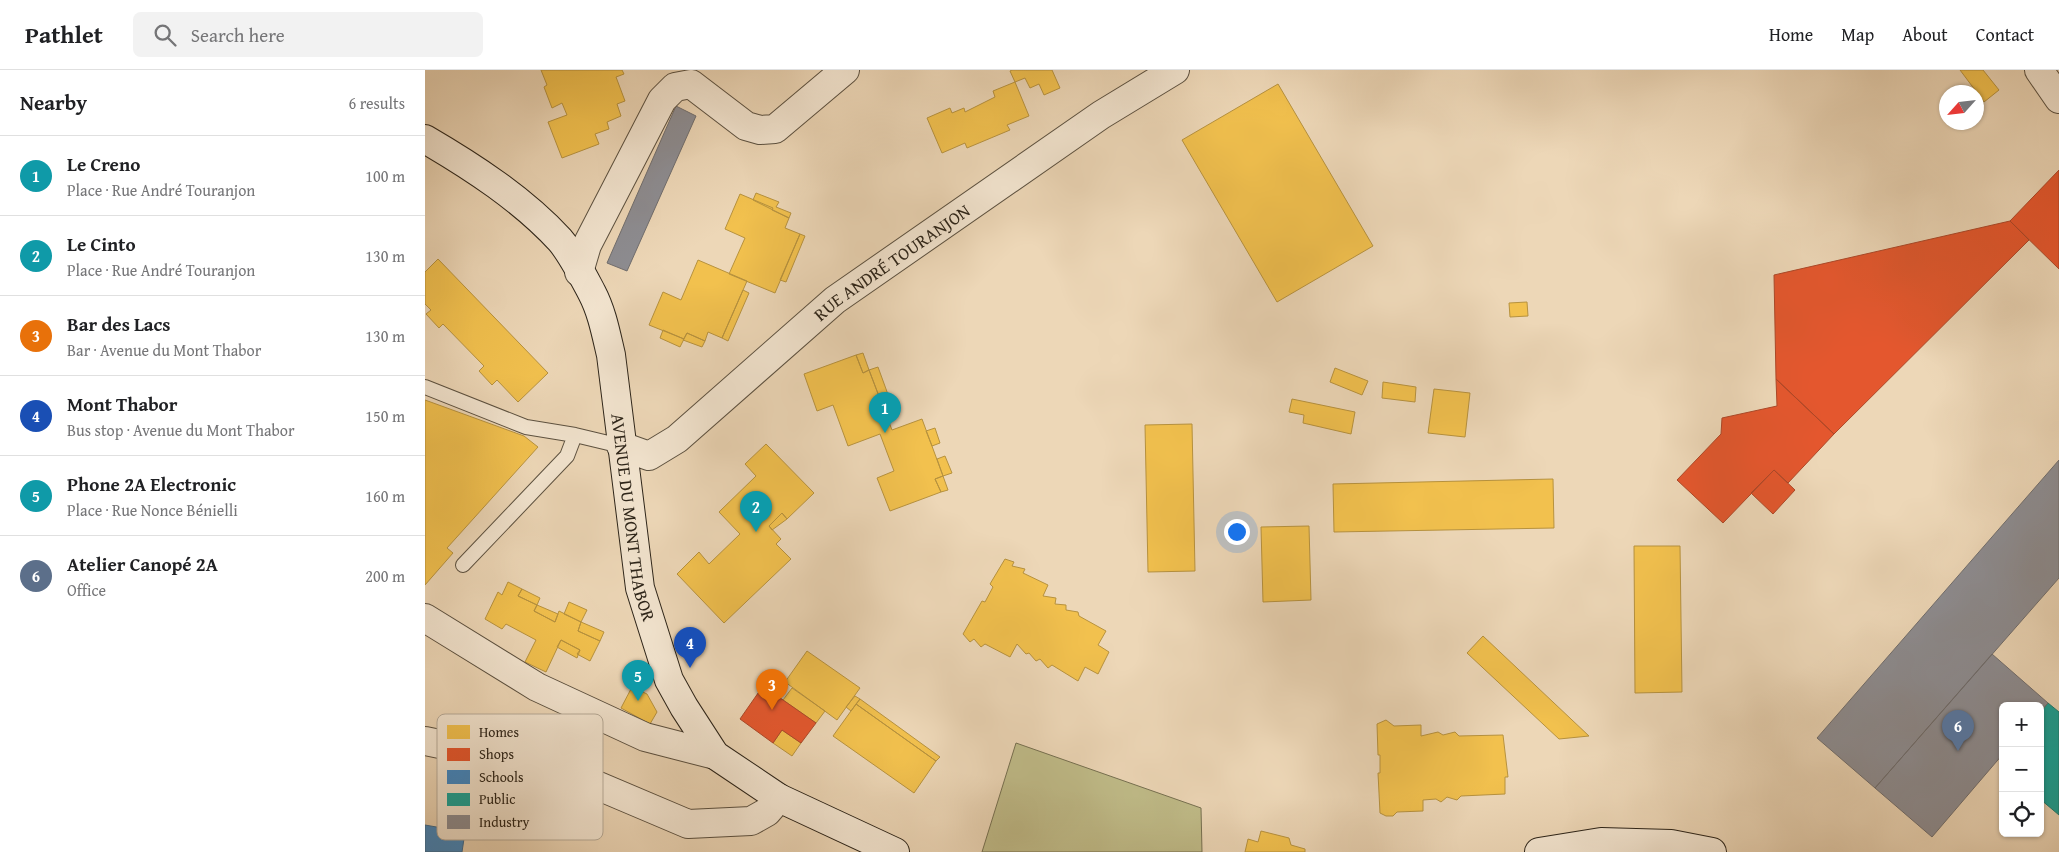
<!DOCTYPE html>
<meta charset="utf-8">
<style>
body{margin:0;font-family:"Gentium Book Plus",serif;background:#f2f2f2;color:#202124}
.controls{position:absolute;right:15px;bottom:15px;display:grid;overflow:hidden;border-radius:8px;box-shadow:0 1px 4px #0004}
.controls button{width:45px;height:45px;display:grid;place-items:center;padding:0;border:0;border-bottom:1px solid #e0e0e0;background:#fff;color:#202124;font:25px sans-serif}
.compass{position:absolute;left:1514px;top:15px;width:45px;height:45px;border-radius:50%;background:#fff;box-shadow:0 1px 4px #0004;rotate:243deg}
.you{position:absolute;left:811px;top:461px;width:18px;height:18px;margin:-12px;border:4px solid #fff;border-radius:50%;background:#1a73e8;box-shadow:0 0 0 8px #1a73e833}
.badge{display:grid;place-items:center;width:32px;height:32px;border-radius:50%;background:#8f2418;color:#fff;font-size:16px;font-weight:700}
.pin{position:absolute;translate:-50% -41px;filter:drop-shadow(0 1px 2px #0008)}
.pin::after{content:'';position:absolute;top:26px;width:18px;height:15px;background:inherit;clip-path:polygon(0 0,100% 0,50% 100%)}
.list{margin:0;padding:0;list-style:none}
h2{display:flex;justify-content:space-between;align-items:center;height:65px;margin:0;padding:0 20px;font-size:21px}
h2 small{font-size:16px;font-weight:400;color:#757577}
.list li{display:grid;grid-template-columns:32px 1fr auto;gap:15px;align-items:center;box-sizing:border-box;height:80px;padding:0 20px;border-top:1px solid #e0e0e0}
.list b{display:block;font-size:19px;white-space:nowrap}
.list p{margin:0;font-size:16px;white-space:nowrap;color:#757577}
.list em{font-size:16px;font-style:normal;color:#757577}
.icon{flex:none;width:28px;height:28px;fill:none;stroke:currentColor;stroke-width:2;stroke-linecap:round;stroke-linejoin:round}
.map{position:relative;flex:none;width:1634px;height:782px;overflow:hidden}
header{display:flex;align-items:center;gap:30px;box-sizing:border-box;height:70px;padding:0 25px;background:#fff;border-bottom:1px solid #e0e0e0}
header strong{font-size:24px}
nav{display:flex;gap:28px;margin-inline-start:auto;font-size:18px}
.search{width:350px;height:45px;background:#f2f2f2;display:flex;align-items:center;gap:12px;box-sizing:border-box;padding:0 18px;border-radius:8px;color:#757577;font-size:19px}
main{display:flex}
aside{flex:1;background:#fff}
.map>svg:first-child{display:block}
</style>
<header>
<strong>Pathlet</strong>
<div class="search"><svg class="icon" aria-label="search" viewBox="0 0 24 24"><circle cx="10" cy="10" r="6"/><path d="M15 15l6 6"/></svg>Search here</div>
<nav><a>Home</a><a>Map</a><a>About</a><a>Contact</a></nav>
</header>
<main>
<aside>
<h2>Nearby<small>6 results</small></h2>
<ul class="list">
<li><span class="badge" style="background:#0f9aa8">1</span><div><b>Le Creno</b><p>Place · Rue André Touranjon</p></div><em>100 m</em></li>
<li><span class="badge" style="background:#0f9aa8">2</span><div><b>Le Cinto</b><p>Place · Rue André Touranjon</p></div><em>130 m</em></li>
<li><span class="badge" style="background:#e8710a">3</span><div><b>Bar des Lacs</b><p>Bar · Avenue du Mont Thabor</p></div><em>130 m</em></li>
<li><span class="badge" style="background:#1a4fb4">4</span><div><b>Mont Thabor</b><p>Bus stop · Avenue du Mont Thabor</p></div><em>150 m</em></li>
<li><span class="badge" style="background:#0f9aa8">5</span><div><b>Phone 2A Electronic</b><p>Place · Rue Nonce Bénielli</p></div><em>160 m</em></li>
<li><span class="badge" style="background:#5c6f8a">6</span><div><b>Atelier Canopé 2A</b><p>Office</p></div><em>200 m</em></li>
</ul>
</aside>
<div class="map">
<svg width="1634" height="782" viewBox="0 0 1634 782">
<rect width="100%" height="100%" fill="#edd7b7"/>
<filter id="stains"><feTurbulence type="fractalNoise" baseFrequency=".004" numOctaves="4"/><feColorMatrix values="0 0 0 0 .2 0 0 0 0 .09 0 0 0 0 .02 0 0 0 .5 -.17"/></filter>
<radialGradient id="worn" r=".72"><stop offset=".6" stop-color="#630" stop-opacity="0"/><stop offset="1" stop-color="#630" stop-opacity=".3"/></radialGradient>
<path fill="#c0bc89" stroke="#767051" d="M591,673L776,738L777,782H557Z"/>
<path fill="#f2c14e" stroke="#b7923e" d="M116,0H197L199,4L191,7L200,31L192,34L196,46L182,52L184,59L170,64L174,74L137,88L123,52L142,45L137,33L127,38L119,17L122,15Z
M587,0H627L635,18L619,25L614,14L605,18L600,8L590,12L585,1Z
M1535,0H1558L1574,20L1559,32Z
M590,12L604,46L582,55L585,60L542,78L540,73L517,83L502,48L525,38L527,43L539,38L540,42L570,27L568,21Z
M853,14L948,176L852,232L757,70Z
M331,123L354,132L351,137L366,143L364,148L328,130Z
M315,124L348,138L347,140L364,148L360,158L375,164L350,223L304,204L320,168L300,159Z
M375,164L380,166L361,212L355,210Z
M13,189L123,303L93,332L72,310L67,315L54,301L59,296L18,254L14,258L1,244L6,240L0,234V202Z
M273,190L322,211L297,268L283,262L280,271L262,263L259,269L224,255L238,222L256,230Z
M318,220L324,223L303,271L297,268Z
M1102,232L1103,246L1085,247L1084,233Z
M238,260L259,269L255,277L235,268Z
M262,263L280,271L277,277L258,270Z
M438,283L444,300L438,303L431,285Z
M431,285L438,303L444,300L467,360L497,349L518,406L510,409L516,422L465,441L452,408L469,401L455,364L423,376L408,335L392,341L379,304Z
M453,297L469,341L461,345L444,300Z
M910,298L943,311L937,325L905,312Z
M958,312L991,317L990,332L957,328Z
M1009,319L1045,323L1040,367L1003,363Z
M867,329L930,342L926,364L878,353L879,345L864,342Z
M0,330L99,366L113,377L22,478L28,483L0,515Z
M767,354L770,501L723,502L720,355Z
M510,358L515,373L507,376L501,361Z
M341,374L389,423L362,449L357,443L344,456L356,469L351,474L366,489L299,553L252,504L274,482L284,494L315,464L294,442L331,406L320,394Z
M520,386L527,403L518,406L512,389Z
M518,406L523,420L516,422L510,409Z
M1128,409L1129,458L909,462L908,414Z
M357,443L362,449L347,460L344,456Z
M884,456L886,530L838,532L836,457Z
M1209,476H1255L1257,622L1210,623Z
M580,489L589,492L587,496L600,499L598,503L623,515L618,526L631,528L630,534L641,535V540L653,542L654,546L681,561L673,575L684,582L673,604L660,597L653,611L627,595L623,598L615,589L611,591L604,583L601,584L592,574L585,587L560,574L556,577L549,569L545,572L538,564L557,531L560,532L568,517L565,514Z
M83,512L97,519L93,526L112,535L109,541L130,552L134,541L156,552L153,561L175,571L165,591L152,584L155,580L136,570L121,602L100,592L111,570L81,554L77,559L60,549L73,522L77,525Z
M97,519L115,528L112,535L93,526Z
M144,532L162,540L156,552L139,544Z
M112,535L133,544L130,552L109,541Z
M156,552L179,562L175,571L153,561Z
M1058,566L1164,666L1134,669L1042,583Z
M136,570L155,580L152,588L132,577Z
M382,581L435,618L412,650L360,612Z
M207,617L222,624L232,642L225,654L196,638Z
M367,618L400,641L391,653L358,630Z
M430,626L435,629L426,641L421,637Z
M435,629L515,687L511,691L431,634Z
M431,634L511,691L489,723L408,666Z
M961,650L969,656L996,655V666L1013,662L1018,665L1030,662L1034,666L1078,665L1083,707H1080V724L1036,726L1032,730L1022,727L1016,732L1011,729L998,730V741L972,742L968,746H961L955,743L953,703H955V685H953L952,654Z
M357,660L376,673L367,686L348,673Z
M836,761L864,768L866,775L880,779V782H820L823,769L833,772Z"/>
<path fill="#e4572e" stroke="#ad4828" d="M1634,100V199L1585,151Z
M1585,151L1604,170L1409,364L1351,309L1349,205Z
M1351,309L1409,364L1363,413L1349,400L1298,453L1252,410L1296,364L1297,348L1352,336Z
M1349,400L1370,420L1348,444L1326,423Z
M338,616L391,653L376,673L357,660L348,673L315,649Z"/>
<path fill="#3f88c5" stroke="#396a91" d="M0,755L40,762L37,782H0Z"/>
<path fill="#17a398" stroke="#1d7d72" d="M1623,633L1634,642V745L1615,729V642Z"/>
<path fill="#8d8d92" stroke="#706e6e" d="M251,36L271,46L202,201L182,193Z
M1634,390V508L1450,718L1392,668Z
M1567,584L1623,633L1615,642V636H1578V684L1507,767L1450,718Z"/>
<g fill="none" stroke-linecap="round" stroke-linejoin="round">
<defs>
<path id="lane" d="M0,317L101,357L150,365L196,376
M38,495L142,386L150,365"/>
<g id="street">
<path d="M1614,0L1634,29"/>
<path d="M154,202L162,175L237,30L250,17L266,14L321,56L335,60L350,59L420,0"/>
<path id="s1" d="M196,376L224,386L252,369L410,230L676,45L750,0"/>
<path d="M0,548L112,617L220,667L290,685"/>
<path d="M0,671L131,698L263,754L326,751L342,742L354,728"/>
</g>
<g id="secondary">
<path id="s2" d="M0,69C48,97 97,129 135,170C147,184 158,206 167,223C177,242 181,264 186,285L215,518L244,610L259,637L290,685L354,728L470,782"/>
<path d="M1114,782L1176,772L1246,774L1287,782"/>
</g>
</defs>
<use href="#lane" stroke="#5c5140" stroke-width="16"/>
<use href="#street" stroke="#5c5140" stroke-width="30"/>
<use href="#secondary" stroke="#2c2419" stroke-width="30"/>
<use href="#lane" stroke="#f3e5d0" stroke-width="14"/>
<use href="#street" stroke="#f3e5d0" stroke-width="28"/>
<use href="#secondary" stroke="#f3e5d0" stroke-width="28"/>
</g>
<g text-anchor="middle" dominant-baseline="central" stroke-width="5" stroke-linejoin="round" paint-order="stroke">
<g font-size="18" fill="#2c2419" stroke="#f3e5d0">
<text stroke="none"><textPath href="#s1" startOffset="341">RUE ANDRÉ TOURANJON</textPath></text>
<text stroke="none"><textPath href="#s2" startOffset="460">AVENUE DU MONT THABOR</textPath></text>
</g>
</g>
<rect x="12" y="644" width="166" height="126" rx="8" fill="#f3e5d0" stroke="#b7ab99" stroke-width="1"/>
<rect x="22" y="655" width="23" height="14" fill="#f2c14e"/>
<rect x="22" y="678" width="23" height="13" fill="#e4572e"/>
<rect x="22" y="700" width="23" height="14" fill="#3f88c5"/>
<rect x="22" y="723" width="23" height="13" fill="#17a398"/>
<rect x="22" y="745" width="23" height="14" fill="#8d8d92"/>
<g font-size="14" fill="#2c2419">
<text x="54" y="667">Homes</text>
<text x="54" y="689">Shops</text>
<text x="54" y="712">Schools</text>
<text x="54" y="734">Public</text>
<text x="54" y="757">Industry</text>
</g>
<rect width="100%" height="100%" filter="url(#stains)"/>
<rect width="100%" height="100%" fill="url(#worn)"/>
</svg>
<div class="controls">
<button>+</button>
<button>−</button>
<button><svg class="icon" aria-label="locate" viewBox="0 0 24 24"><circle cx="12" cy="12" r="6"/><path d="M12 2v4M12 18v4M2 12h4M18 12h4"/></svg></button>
</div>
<svg class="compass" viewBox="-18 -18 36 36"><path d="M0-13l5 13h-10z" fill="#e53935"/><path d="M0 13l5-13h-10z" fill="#757577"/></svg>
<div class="you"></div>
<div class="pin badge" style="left:460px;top:363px;background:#0f9aa8">1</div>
<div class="pin badge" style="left:331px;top:462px;background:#0f9aa8">2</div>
<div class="pin badge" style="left:347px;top:640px;background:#e8710a">3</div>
<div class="pin badge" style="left:265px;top:598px;background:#1a4fb4">4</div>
<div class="pin badge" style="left:213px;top:631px;background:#0f9aa8">5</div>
<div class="pin badge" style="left:1533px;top:681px;background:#5c6f8a">6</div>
</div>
</main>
